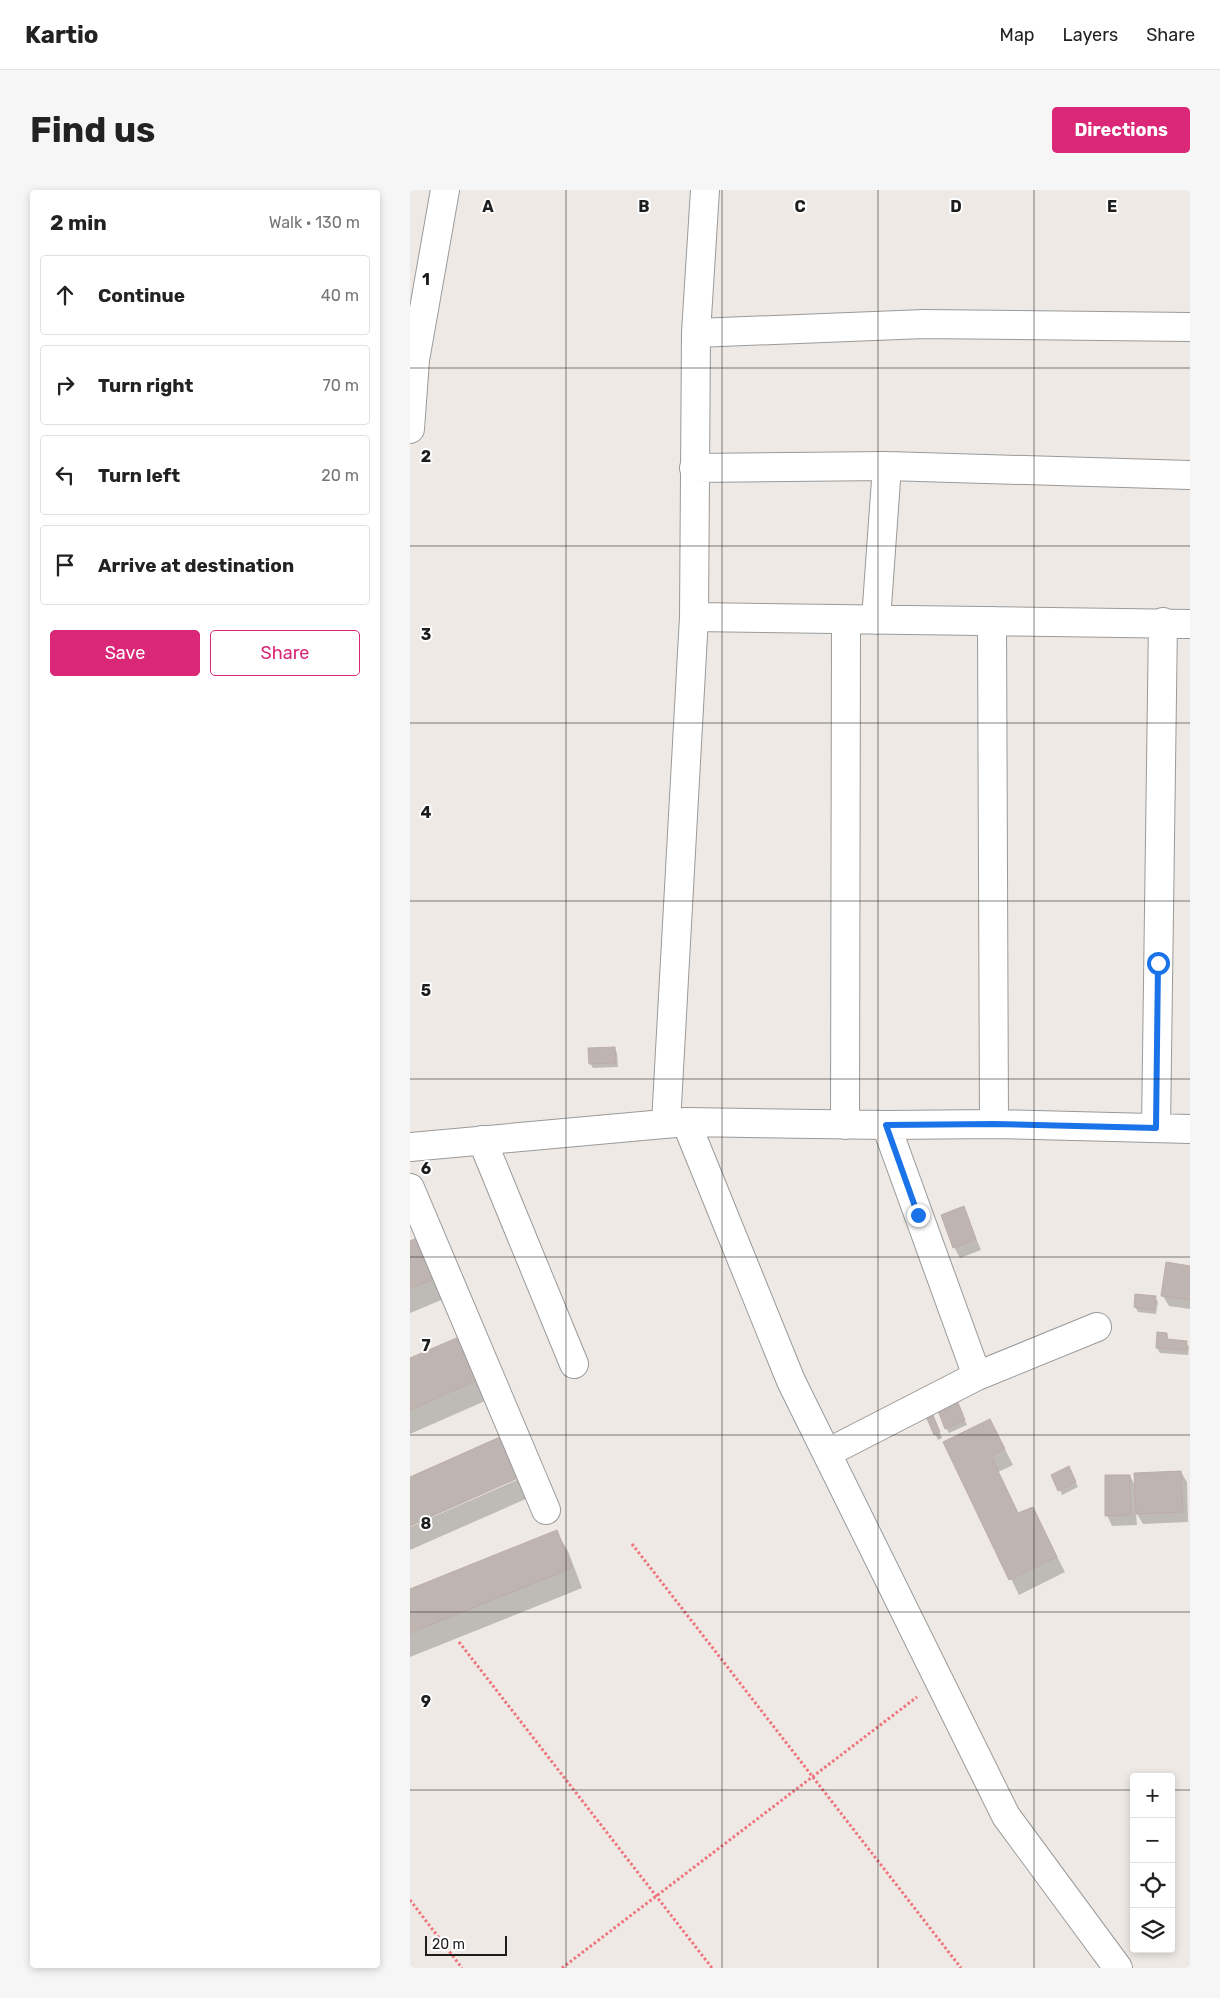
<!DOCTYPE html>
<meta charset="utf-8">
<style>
body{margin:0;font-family:Rubik,sans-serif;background:#f6f6f6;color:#222}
.controls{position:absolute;right:15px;bottom:15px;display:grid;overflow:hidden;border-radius:5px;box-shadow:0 2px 8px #0003}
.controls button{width:45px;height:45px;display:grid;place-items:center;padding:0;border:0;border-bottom:1px solid #e0e0e0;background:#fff;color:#222;font:25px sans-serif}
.scale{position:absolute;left:15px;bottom:12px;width:82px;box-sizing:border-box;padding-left:5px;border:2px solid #1d1d1d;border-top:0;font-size:14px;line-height:18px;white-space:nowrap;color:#1d1d1d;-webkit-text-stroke:4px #fff;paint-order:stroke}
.stop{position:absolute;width:15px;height:15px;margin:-11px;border:4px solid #1a73e8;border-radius:50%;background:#fff}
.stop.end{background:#1a73e8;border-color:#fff;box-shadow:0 1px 5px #0008}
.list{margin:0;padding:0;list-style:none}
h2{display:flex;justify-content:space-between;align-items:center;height:65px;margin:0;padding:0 20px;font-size:21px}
h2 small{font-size:16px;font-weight:400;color:#767676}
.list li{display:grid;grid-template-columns:32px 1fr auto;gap:15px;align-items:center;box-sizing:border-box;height:80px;margin:0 10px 10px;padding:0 10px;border:1px solid #e0e0e0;border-radius:5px}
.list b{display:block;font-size:19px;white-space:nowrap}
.list em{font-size:16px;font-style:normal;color:#767676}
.actions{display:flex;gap:10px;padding:15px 20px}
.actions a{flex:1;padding:11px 0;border:1px solid #db2777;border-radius:5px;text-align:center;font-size:18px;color:#db2777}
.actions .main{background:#db2777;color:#fff}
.icon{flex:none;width:28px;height:28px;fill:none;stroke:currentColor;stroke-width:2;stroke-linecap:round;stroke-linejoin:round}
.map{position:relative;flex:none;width:780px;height:1778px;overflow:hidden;border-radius:5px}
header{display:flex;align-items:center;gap:30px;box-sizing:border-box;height:70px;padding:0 25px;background:#fff;border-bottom:1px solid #e0e0e0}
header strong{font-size:24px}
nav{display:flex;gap:28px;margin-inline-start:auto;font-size:18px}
.intro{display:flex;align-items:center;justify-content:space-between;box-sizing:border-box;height:120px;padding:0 30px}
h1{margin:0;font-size:35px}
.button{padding:12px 22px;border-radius:5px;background:#db2777;color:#fff;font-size:18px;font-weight:700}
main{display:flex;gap:30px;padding:0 30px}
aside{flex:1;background:#fff;border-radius:5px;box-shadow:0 2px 8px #0003}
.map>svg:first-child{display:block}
</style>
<header>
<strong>Kartio</strong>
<nav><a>Map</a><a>Layers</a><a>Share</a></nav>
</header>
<div class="intro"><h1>Find us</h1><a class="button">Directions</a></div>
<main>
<aside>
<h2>2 min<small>Walk · 130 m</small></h2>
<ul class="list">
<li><svg class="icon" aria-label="ahead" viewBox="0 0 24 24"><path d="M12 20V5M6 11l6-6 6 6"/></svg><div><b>Continue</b></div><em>40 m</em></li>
<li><svg class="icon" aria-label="right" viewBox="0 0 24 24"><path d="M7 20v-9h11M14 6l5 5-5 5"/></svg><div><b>Turn right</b></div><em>70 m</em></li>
<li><svg class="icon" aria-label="left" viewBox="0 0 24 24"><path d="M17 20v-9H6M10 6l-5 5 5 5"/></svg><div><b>Turn left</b></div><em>20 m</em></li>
<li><svg class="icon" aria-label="arrive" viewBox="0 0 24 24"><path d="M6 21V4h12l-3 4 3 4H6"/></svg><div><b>Arrive at destination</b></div></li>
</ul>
<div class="actions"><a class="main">Save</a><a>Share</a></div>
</aside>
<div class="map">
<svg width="780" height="1778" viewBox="0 0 780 1778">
<rect width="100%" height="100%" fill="#eee9e4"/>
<path fill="#0003" d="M204,858L207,863L208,877L183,878L180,873Z
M553,1018L571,1060L550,1068L544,1057Z
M0,1053L36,1108L0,1123Z
M780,1077V1119L759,1116L753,1106Z
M745,1107L748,1112L746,1124L728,1122L725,1117Z
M757,1144L759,1151L776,1152L779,1157L778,1165L750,1163L747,1158Z
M55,1145L84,1207L0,1244V1169Z
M549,1217L557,1235L539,1243L536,1238Z
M514,1220L522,1223L532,1248L528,1250Z
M580,1230L603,1275L588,1282L609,1325L622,1318L655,1382L609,1405L535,1253Z
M771,1282L777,1292L778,1332L733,1334L726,1322L727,1335L702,1336L697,1325L720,1286L726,1297Z
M661,1283L668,1297L652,1305L650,1300Z
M118,1285L127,1304L0,1360V1337Z
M146,1341L158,1361L172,1398L0,1467V1400Z"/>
<path fill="#beb4b1" stroke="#beada7" d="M205,857L206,873L179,874L178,858Z
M554,1016L566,1049L543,1058L531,1025Z
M9,1047L26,1088L0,1099V1051Z
M756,1072L780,1076V1110L751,1106Z
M725,1104L746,1106L744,1120L724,1117Z
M747,1142L757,1143V1149L777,1151L776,1160L746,1158Z
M56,1144L74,1187L0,1220V1168Z
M547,1210L555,1230L535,1239L527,1218Z
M519,1216L530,1242L524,1245L513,1219Z
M580,1229L595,1259L581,1266L608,1323L623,1317L647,1367L599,1390L533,1252Z
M99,1243L117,1284L0,1336V1287Z
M659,1276L666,1292L648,1301L641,1285Z
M771,1281L773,1322L726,1324L724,1283Z
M695,1285H720L721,1325L695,1326Z
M147,1340L162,1378L0,1443V1399Z"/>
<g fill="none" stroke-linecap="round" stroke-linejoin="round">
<defs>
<path id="minor" d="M286,143L514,134L780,137
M0,239L5,170L35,0
M284,278L477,276L780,285
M284,427L780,434
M466,430L477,276
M582,431L584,934
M276,932L381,1191L596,1626L708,1778
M256,933L284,427L286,143L295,0
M435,935L436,431
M476,935L567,1186
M746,938L753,432
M72,950L164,1174
M0,957L276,932L476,935L584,934L780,939
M0,998L136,1320
M417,1263L567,1186L687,1137"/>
</defs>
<use href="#minor" stroke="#9a9a9a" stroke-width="30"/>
<path stroke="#ef737c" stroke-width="3" stroke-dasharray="2.5 2.5" stroke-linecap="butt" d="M222,1354L551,1778
M49,1452L302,1778
M0,1710L52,1778
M152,1778L507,1507"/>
<use href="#minor" stroke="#fff" stroke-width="28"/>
</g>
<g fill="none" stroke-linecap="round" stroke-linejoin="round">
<path stroke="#1a73e8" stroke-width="6" d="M508,1025L476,935L584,934L746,938L748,773"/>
</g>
<path fill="none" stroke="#1d1d1d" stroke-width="1" stroke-opacity="0.55" d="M156,0V1778M312,0V1778M468,0V1778M624,0V1778M0,178H780M0,356H780M0,533H780M0,711H780M0,889H780M0,1067H780M0,1245H780M0,1422H780M0,1600H724M761,1600H780"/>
<g font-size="16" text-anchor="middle" font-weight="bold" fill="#1d1d1d" stroke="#fff" stroke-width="4" stroke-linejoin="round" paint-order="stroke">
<text x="78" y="22">A</text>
<text x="234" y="22">B</text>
<text x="390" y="22">C</text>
<text x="546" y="22">D</text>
<text x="702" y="22">E</text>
<text x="16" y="95">1</text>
<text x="16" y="272">2</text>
<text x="16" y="450">3</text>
<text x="16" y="628">4</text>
<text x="16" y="806">5</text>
<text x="16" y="984">6</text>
<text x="16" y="1161">7</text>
<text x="16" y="1339">8</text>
<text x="16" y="1517">9</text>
</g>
</svg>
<div class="controls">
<button>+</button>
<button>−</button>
<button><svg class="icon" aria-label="locate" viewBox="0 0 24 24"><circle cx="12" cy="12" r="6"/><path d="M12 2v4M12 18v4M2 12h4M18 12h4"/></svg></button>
<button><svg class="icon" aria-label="layers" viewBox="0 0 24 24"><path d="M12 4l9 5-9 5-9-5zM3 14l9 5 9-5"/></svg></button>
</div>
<div class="scale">20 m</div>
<div class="stop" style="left:748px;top:773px"></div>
<div class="stop end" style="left:508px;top:1025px"></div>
</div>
</main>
